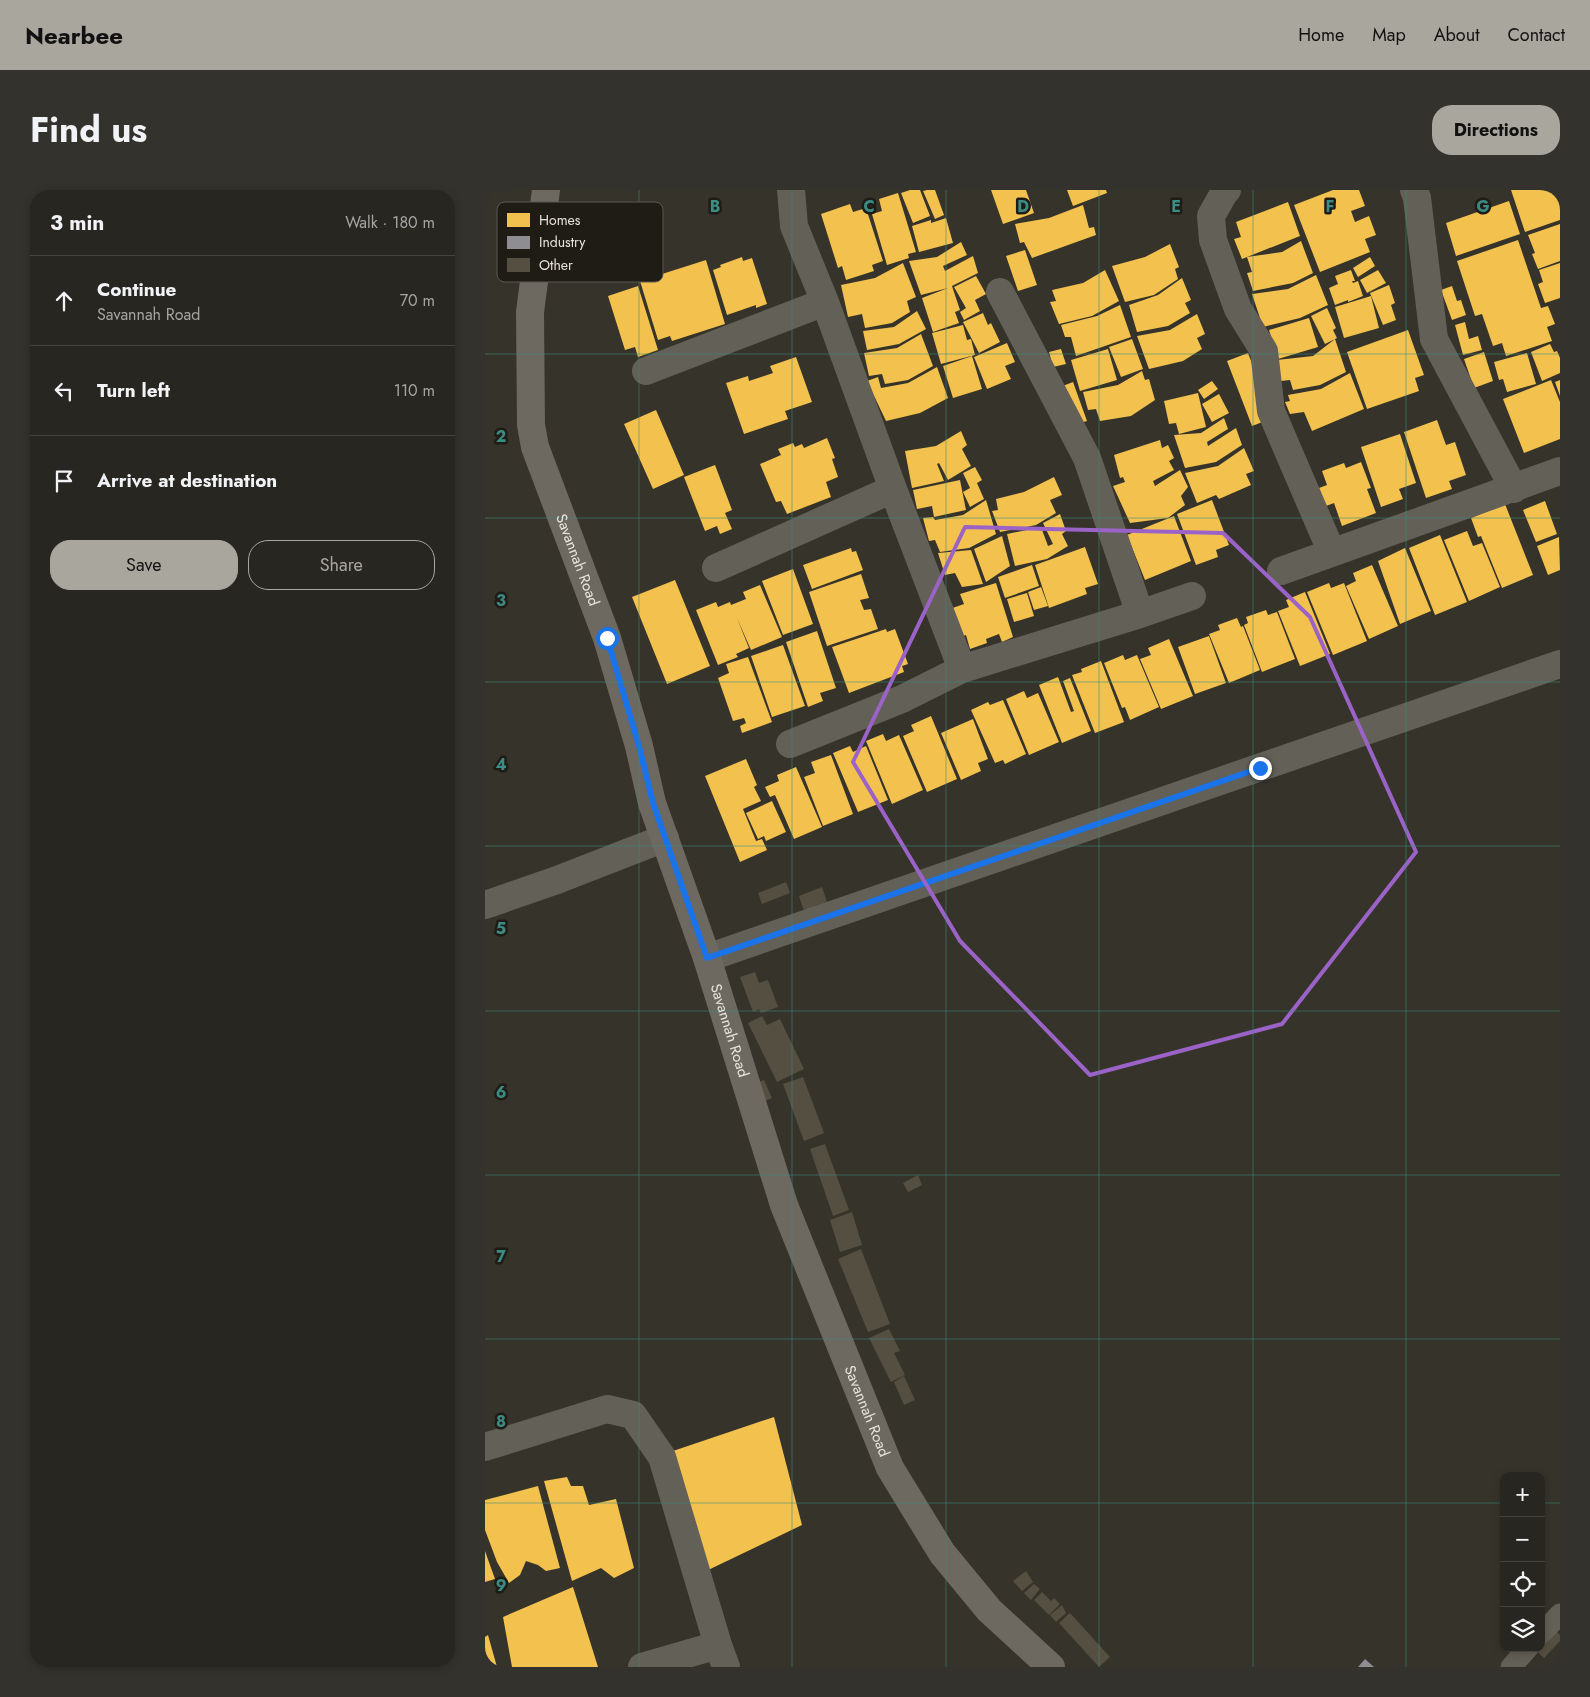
<!DOCTYPE html>
<meta charset="utf-8">
<style>
body{margin:0;font-family:Jost,sans-serif;background:#34322d;color:#f1f3f6}
.controls{position:absolute;right:15px;bottom:15px;display:grid;overflow:hidden;border-radius:10px;box-shadow:0 2px 8px #0003}
.controls button{width:45px;height:45px;display:grid;place-items:center;padding:0;border:0;border-bottom:1px solid #44433e;background:#282620;color:#f1f3f6;font:25px sans-serif}
.stop{position:absolute;width:15px;height:15px;margin:-11px;border:4px solid #1a73e8;border-radius:50%;background:#fff}
.stop.end{background:#1a73e8;border-color:#fff;box-shadow:0 1px 5px #0008}
.list{margin:0;padding:0;list-style:none}
h2{display:flex;justify-content:space-between;align-items:center;height:65px;margin:0;padding:0 20px;font-size:21px}
h2 small{font-size:16px;font-weight:400;color:#a5a5a5}
.list li{display:grid;grid-template-columns:32px 1fr auto;gap:15px;align-items:center;box-sizing:border-box;height:90px;padding:0 20px;border-top:1px solid #44433e}
.list b{display:block;font-size:19px;white-space:nowrap}
.list p{margin:0;font-size:16px;white-space:nowrap;color:#a5a5a5}
.list em{font-size:16px;font-style:normal;color:#a5a5a5}
.actions{display:flex;gap:10px;padding:15px 20px}
.actions a{flex:1;padding:11px 0;border:1px solid #a9a69d;border-radius:20px;text-align:center;font-size:18px;color:#a9a69d}
.actions .main{background:#a9a69d;color:#111}
.icon{flex:none;width:28px;height:28px;fill:none;stroke:currentColor;stroke-width:2;stroke-linecap:round;stroke-linejoin:round}
.map{position:relative;flex:none;width:1075px;height:1477px;overflow:hidden;border-radius:20px}
header{display:flex;align-items:center;gap:30px;box-sizing:border-box;height:70px;padding:0 25px;background:#a9a69d;color:#111}
header strong{font-size:24px}
nav{display:flex;gap:28px;margin-inline-start:auto;font-size:18px}
.intro{display:flex;align-items:center;justify-content:space-between;box-sizing:border-box;height:120px;padding:0 30px}
h1{margin:0;font-size:35px}
.button{padding:12px 22px;border-radius:20px;background:#a9a69d;color:#111;font-size:18px;font-weight:700}
main{display:flex;gap:30px;padding:0 30px}
aside{flex:1;background:#282620;border-radius:20px;box-shadow:0 2px 8px #0003}
.map>svg:first-child{display:block}
</style>
<header>
<strong>Nearbee</strong>
<nav><a>Home</a><a>Map</a><a>About</a><a>Contact</a></nav>
</header>
<div class="intro"><h1>Find us</h1><a class="button">Directions</a></div>
<main>
<aside>
<h2>3 min<small>Walk · 180 m</small></h2>
<ul class="list">
<li><svg class="icon" aria-label="ahead" viewBox="0 0 24 24"><path d="M12 20V5M6 11l6-6 6 6"/></svg><div><b>Continue</b><p>Savannah Road</p></div><em>70 m</em></li>
<li><svg class="icon" aria-label="left" viewBox="0 0 24 24"><path d="M17 20v-9H6M10 6l-5 5 5 5"/></svg><div><b>Turn left</b></div><em>110 m</em></li>
<li><svg class="icon" aria-label="arrive" viewBox="0 0 24 24"><path d="M6 21V4h12l-3 4 3 4H6"/></svg><div><b>Arrive at destination</b></div></li>
</ul>
<div class="actions"><a class="main">Save</a><a>Share</a></div>
</aside>
<div class="map">
<svg width="1075" height="1477" viewBox="0 0 1075 1477">
<rect width="100%" height="100%" fill="#36332a"/>
<path fill="#f2c14e" d="M425,0H435L445,26L428,33L416,3Z
M442,0H450L459,25L450,29L438,1Z
M506,0H541L549,23L518,34Z
M582,0H621L622,3L588,16Z
M848,0H874L880,16L866,21L870,32L884,26L891,45L880,49L885,62L835,82L809,15Z
M1026,0H1075V30L1040,42Z
M413,3L431,62L423,64L424,68L402,75L387,24L397,21L394,9Z
M1024,11L1035,44L971,66L961,33Z
M803,12L815,46L757,69L749,49L756,47L751,32Z
M365,14L368,22L381,18L398,71L387,75L389,81L361,90L357,76L353,78L336,24Z
M598,15L604,38L609,37L611,45L547,68L539,52L535,53L530,34L564,28Z
M461,28L468,53L434,62L427,36L446,30V33Z
M1075,34V71L1053,79L1047,64L1050,63L1043,45Z
M1033,50L1056,118L1063,116L1070,134L1062,137L1067,151L1021,166L1017,153L1008,156L997,124L990,126L972,71Z
M816,51L828,83L808,93L768,101L762,83L767,82L762,67L797,62Z
M476,52L482,65L458,76L460,81L488,66L493,83L467,96L475,120L470,122L474,133L448,142L437,108L463,98L436,105L424,71L452,67Z
M685,54L694,77L690,79L693,89L669,105L640,112L627,76L660,67Z
M540,60L552,95L533,101L521,66Z
M257,67L258,71L267,68L282,114L271,118V115L242,125L228,80L236,77L235,75Z
M885,67L890,76L873,87L868,78Z
M221,70L240,134L187,151L185,146L173,150L155,91Z
M418,73L431,107L422,111L425,122L407,133L380,138L377,124L363,127L356,95L390,88Z
M1075,73V108L1060,113L1053,94L1058,92L1054,80Z
M620,80L634,111L607,126L574,134L565,112L571,111L567,100L598,93Z
M866,80L870,91H867L868,93L873,91L878,106L863,112V110L850,115L844,98L853,94L850,86Z
M893,80L901,93L882,103L875,90Z
M831,85L843,115L815,128L778,137L767,104L803,99Z
M491,86L501,104L490,110L495,121L479,130L475,122L481,118L469,97Z
M697,88L706,110L700,113L705,123L683,136L652,142L644,115L673,105Z
M904,95L910,113L906,115L911,130L898,135L885,103Z
M153,96L173,160L153,167L150,157L140,160L123,106Z
M967,96L972,111L976,110L981,125L967,130L956,100Z
M886,106L894,138L859,148L850,117Z
M635,115L646,147L591,166L586,147H580L576,135L612,126Z
M842,118L851,138L848,140L852,148L840,154L826,126Z
M432,121L441,139L414,154L382,160L378,141L409,137Z
M498,123L503,135L506,133L515,152L494,163L478,132Z
M712,124L720,144L712,148L717,159L698,171L664,179L652,146L685,140Z
M824,128L833,157L793,169L784,140Z
M980,132L984,149L993,146L997,160L978,165L970,135Z
M478,135L482,150L486,149L490,165L456,174L447,143Z
M923,140L939,185L930,188L934,201L882,219L862,162Z
M436,144L448,176L423,190L400,194L397,184L384,186L379,163L412,158Z
M647,149L658,179L636,187L624,157Z
M850,149L861,182L835,195L808,200L805,190L796,191L792,170L828,166Z
M522,153L530,172L520,176L526,189L502,199L489,167Z
M1065,154L1069,162L1072,161L1075,168V183L1057,191L1046,162Z
M576,159L581,174L568,177L564,162Z
M623,159L632,190L595,201L586,170Z
M999,162L1008,191L989,198L979,169Z
M763,163L788,228L767,236L742,171Z
M1042,163L1051,194L1022,202L1018,189L1014,190L1009,172Z
M487,166L497,199L468,208L458,176Z
M311,167L327,212L300,221L303,229L259,244L241,193L263,186L264,191L288,183L285,176Z
M452,177L463,208L435,223L401,231L382,191L393,187L396,198L423,193Z
M657,181L660,190L664,189L670,210L646,226L615,231L611,219L603,220L598,202L633,195Z
M865,183L879,219L827,241L819,222L805,224L800,212L805,211L803,205L836,199Z
M1066,190L1075,212V249L1039,263L1018,209Z
M1075,190V206L1070,192Z
M727,191L733,199L719,209L713,200Z
M588,192L602,231L589,235L575,197Z
M713,203L721,237L694,244L691,233L684,234L679,211Z
M734,204L744,223L727,232L717,214Z
M171,220L199,285L168,299L139,234Z
M739,228L743,239L722,252L723,256L751,238L757,255L731,272L700,278L689,245L716,243Z
M952,230L961,255L970,252L981,285L964,291L967,299L941,308L919,242Z
M476,241L482,255L477,259L486,276L463,290L454,273L452,274L459,291L427,298L420,261L451,256Z
M915,244L931,293L914,299L918,309L896,317L876,257Z
M342,248L350,268L347,269L353,287L341,292L346,307L302,324L296,311L291,312L275,274L296,265L293,259L308,253L310,257L317,254L319,258Z
M675,250L677,258L683,255L689,268L684,271L689,280L668,291L670,296L695,280L703,297L696,306L700,315L683,328L645,333L628,296L640,292L638,287L635,288L629,265Z
M759,258L769,281L761,284L766,295L734,309L731,305L712,313L700,283L733,276Z
M876,272L886,298L882,299L891,323L857,336L849,313L841,316L834,298L842,295L837,281L859,273L861,278Z
M230,275L247,320L240,323L247,339L235,344L232,336L220,341L199,287Z
M490,277L497,290L492,293L499,309L485,317L478,302L485,298L478,283Z
M569,287L577,305L565,310L571,323L551,335L515,342L507,321L513,320L511,309L539,302Z
M475,290L481,320L449,327L447,316L432,319L428,300Z
M501,310L511,344L484,358L455,362L450,350L444,351L438,328L448,327L450,330L478,325Z
M727,310L744,355L731,360L733,367L711,375L692,324Z
M1060,311L1072,344L1051,352L1038,320Z
M1020,314L1048,385L1017,398L996,346L993,347L986,328Z
M575,324L581,341L577,344L583,356L562,369L530,376L522,344L556,337L563,356L568,354L558,333Z
M689,326L706,371L660,390L642,345Z
M982,341L988,356L997,353L1015,397L984,411L959,350Z
M955,345L982,412L950,425L924,358Z
M517,346L525,376L501,392L489,359Z
M1074,347L1075,380L1063,385L1052,356Z
M600,357L613,394L600,398L602,404L564,418L550,375Z
M366,358L367,362L371,361L378,380L327,399L318,375Z
M920,358L946,421L915,434L893,371Z
M486,360L498,394L477,397L470,383L460,385L453,363Z
M547,375L554,396L520,408L513,387Z
M887,375L913,436L884,449L861,396L871,391L868,383Z
M308,379L328,434L298,445L277,391Z
M376,384L384,408L375,410L379,420L386,419L393,439L342,456L324,402Z
M190,390L225,476L182,494L147,407Z
M511,393L528,447L517,452L514,444L501,449L502,453L485,459L481,445L478,446L459,421L479,414L475,404Z
M844,393L846,398L859,393L882,451L848,465L822,402Z
M275,395L297,447L266,460L252,428L264,458L251,464L253,467L233,475L211,420L231,412L233,417L245,412L246,415L261,409L258,402Z
M556,397L563,416L549,420L543,402Z
M820,402L845,464L815,476L793,421L804,417L801,410Z
M542,403L549,426L529,432L522,409Z
M781,420L783,425L792,422L810,469L777,482L759,435L763,433L761,427Z
M752,428L756,437L758,436L775,480L744,493L724,444L735,440L733,435Z
M401,439L402,442L410,439L423,474L417,476L419,482L364,503L347,457Z
M332,441L351,498L335,503L338,511L323,517L301,452Z
M724,446L741,493L710,504L693,457Z
M684,449L708,506L676,519L655,469L666,465L663,458Z
M298,455L320,516L287,527L266,466Z
M638,465L640,470L652,465L674,517L645,530L640,517L637,518L619,473Z
M263,467L287,532L257,543L255,536L261,533L259,528L248,531L233,488L244,483L241,474Z
M616,471L639,532L610,543L587,485L597,482L596,479Z
M573,487L586,522L589,521L578,491L585,488L606,541L577,553L554,495Z
M539,501L542,508L553,503L574,552L544,565L521,509Z
M518,510L541,564L520,574L518,570L510,573L486,520L503,512L505,515Z
M446,526L472,589L442,602L418,546L429,541L426,535Z
M488,529L503,569L493,573L496,581L476,590L456,543Z
M398,544L401,551L414,545L438,600L407,614L381,551Z
M365,556L368,562L381,556L403,610L373,622L348,563Z
M346,565L368,624L338,636L319,587L330,583L326,572Z
M261,569L272,595L269,597L276,611L258,619L271,651L277,649L282,660L255,672L220,586Z
M311,577L337,637L309,649L290,605L285,607L280,597L294,591L292,585Z
M287,611L301,642L281,651L279,646L273,649L261,623Z
M289,1227L317,1335L219,1382L185,1262Z
M82,1287L86,1296H98L104,1315L131,1309L149,1378L129,1388L116,1378L87,1391L59,1291Z
M53,1296L75,1378L61,1381L53,1375L41,1371L35,1385L24,1393L12,1372L0,1340V1310Z
M0,1361L10,1389L0,1392Z
M88,1397L113,1477H27L18,1427Z
M3,1445L12,1477H0V1447Z"/>
<path fill="#8d8d92" d="M880,1469L889,1477H873Z"/>
<path fill="#544f40" d="M301,692L305,703L277,714L273,703Z
M337,697L342,712L319,721L314,706Z
M270,782L274,793L283,790L293,817L276,823L274,819L268,822L255,787Z
M277,826L282,835L295,829L319,879L292,892L263,833Z
M318,887L339,943L319,951L298,894Z
M279,890L287,908L278,912L270,893Z
M340,954L364,1020L348,1026L325,959Z
M433,985L437,995L423,1002L418,993Z
M367,1022L377,1055L355,1062L345,1030Z
M376,1059L405,1134L383,1142L353,1069Z
M404,1139L415,1161L409,1163L420,1185L406,1192L384,1148Z
M419,1186L430,1210L419,1215L409,1192Z
M541,1381L548,1392L537,1401L528,1391Z
M549,1394L555,1399L546,1410L539,1403Z
M557,1402L566,1411L569,1408L575,1414L564,1425L549,1410Z
M577,1415L581,1423L571,1432L565,1425Z
M585,1423L625,1467L614,1477L574,1433Z
M1071,1441L1075,1445V1451L1059,1468L1051,1461L1056,1458V1456Z"/>
<g fill="none" stroke-linecap="round" stroke-linejoin="round">
<path stroke="#636058" stroke-width="21" d="M1056,1444L1075,1424
M1026,1477L1043,1458"/>
<path stroke="#636058" stroke-width="28" d="M306,0L309,36L340,112L408,299L477,479
M742,0L739,3L726,26L728,50L753,119L779,161L786,221L847,363
M929,0L932,8L949,149L1029,299
M515,102L602,268L655,424
M161,181L340,112
M231,378L408,299
M796,381L1075,281
M305,554L417,509L477,479L655,424L707,406
M0,715L72,690L180,648
M222,768L1075,474
M0,1257L122,1219L148,1225L177,1267L233,1455L241,1477
M157,1477L233,1455"/>
<path stroke="#6d6960" stroke-width="28" id="s1" d="M61,0L45,122L46,235L50,257L122,448L154,556L167,613L222,768L299,1015L405,1278L457,1363L504,1420L566,1477"/>
</g>
<g fill="none" stroke-linecap="round" stroke-linejoin="round">
<path stroke="#1a73e8" stroke-width="6" d="M122,448L154,556L168,613L222,768L775,578"/>
</g>
<path fill="none" stroke="#9b63c7" stroke-width="4" stroke-linejoin="round" d="M480,337L738,343L825,427L931,662L797,834L605,885L475,751L368,572Z"/>
<path fill="none" stroke="#3a8c84" stroke-width="1" stroke-opacity="0.55" d="M154,0V1477M307,0V1477M461,0V1477M614,0V1477M768,0V1477M921,0V1477M0,164H1075M0,328H1075M0,492H1075M0,656H1075M0,821H1075M0,985H1075M0,1149H1075M0,1313H1019M1056,1313H1075"/>
<g text-anchor="middle" dominant-baseline="central" stroke-width="5" stroke-linejoin="round" paint-order="stroke">
<g font-size="15" fill="#e7e4db" stroke="#1f1c16">
<text stroke="none"><textPath href="#s1" startOffset="379">Savannah Road</textPath></text>
<text stroke="none"><textPath href="#s1" startOffset="874">Savannah Road</textPath></text>
<text stroke="none"><textPath href="#s1" startOffset="1279">Savannah Road</textPath></text>
</g>
</g>
<rect x="12" y="12" width="166" height="80" rx="8" fill="#1f1c16" stroke="#5b5851" stroke-width="1"/>
<rect x="22" y="23" width="23" height="14" fill="#f2c14e"/>
<rect x="22" y="46" width="23" height="13" fill="#8d8d92"/>
<rect x="22" y="68" width="23" height="14" fill="#544f40"/>
<g font-size="14" fill="#e7e4db">
<text x="54" y="35">Homes</text>
<text x="54" y="57">Industry</text>
<text x="54" y="80">Other</text>
</g>
<g font-size="16" text-anchor="middle" font-weight="bold" fill="#3a8c84" stroke="#1f1c16" stroke-width="5" stroke-linejoin="round" paint-order="stroke">
<text x="230" y="22">B</text>
<text x="384" y="22">C</text>
<text x="538" y="22">D</text>
<text x="691" y="22">E</text>
<text x="845" y="22">F</text>
<text x="998" y="22">G</text>
<text x="16" y="252">2</text>
<text x="16" y="416">3</text>
<text x="16" y="580">4</text>
<text x="16" y="744">5</text>
<text x="16" y="908">6</text>
<text x="16" y="1072">7</text>
<text x="16" y="1237">8</text>
<text x="16" y="1401">9</text>
</g>
</svg>
<div class="controls">
<button>+</button>
<button>−</button>
<button><svg class="icon" aria-label="locate" viewBox="0 0 24 24"><circle cx="12" cy="12" r="6"/><path d="M12 2v4M12 18v4M2 12h4M18 12h4"/></svg></button>
<button><svg class="icon" aria-label="layers" viewBox="0 0 24 24"><path d="M12 4l9 5-9 5-9-5zM3 14l9 5 9-5"/></svg></button>
</div>
<div class="stop" style="left:122px;top:448px"></div>
<div class="stop end" style="left:775px;top:578px"></div>
</div>
</main>
